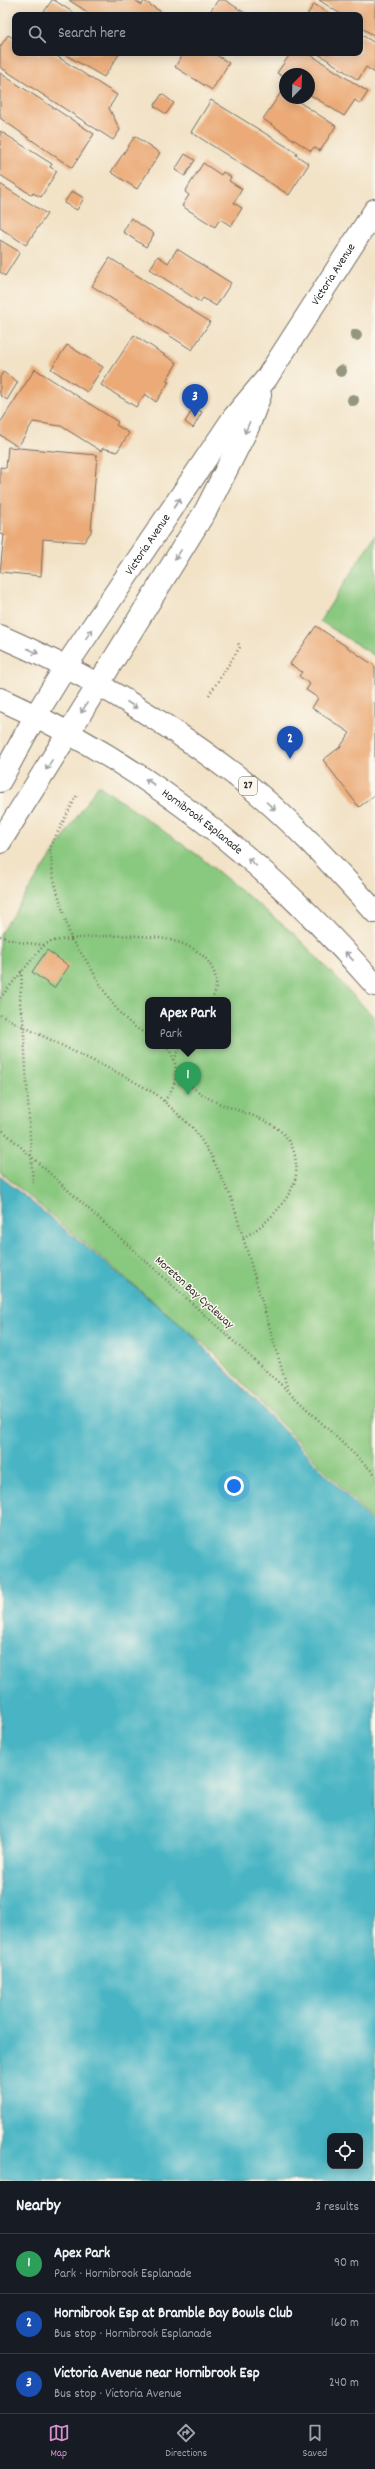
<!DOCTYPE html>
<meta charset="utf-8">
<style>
body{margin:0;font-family:Dekko,sans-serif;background:#20242c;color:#f1f3f6}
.controls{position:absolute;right:12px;bottom:12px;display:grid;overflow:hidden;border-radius:8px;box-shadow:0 2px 10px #0003}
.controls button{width:36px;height:36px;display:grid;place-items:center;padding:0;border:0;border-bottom:1px solid #363941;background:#171b24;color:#f1f3f6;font:20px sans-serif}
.compass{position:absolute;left:279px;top:68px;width:36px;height:36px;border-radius:50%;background:#171b24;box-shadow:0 2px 10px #0003;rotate:23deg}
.you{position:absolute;left:234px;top:1486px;width:14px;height:14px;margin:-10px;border:3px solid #fff;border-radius:50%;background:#1a73e8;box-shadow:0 0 0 6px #1a73e833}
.badge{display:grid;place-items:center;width:26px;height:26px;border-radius:50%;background:#d690ce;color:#fff;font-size:13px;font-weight:700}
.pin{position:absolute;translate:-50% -33px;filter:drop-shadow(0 1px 2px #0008)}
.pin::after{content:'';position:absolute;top:21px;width:14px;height:12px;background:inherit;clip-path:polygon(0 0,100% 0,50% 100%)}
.popup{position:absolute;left:145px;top:997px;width:86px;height:52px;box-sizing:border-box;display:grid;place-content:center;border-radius:8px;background:#171b24;filter:drop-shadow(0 1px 3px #0005);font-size:13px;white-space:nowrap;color:#9ea1a6}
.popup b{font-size:15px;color:#f1f3f6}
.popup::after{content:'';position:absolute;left:50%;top:100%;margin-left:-8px;border:8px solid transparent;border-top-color:#171b24}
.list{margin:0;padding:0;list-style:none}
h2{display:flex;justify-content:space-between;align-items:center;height:52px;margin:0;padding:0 16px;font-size:17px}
h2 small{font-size:13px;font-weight:400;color:#9ea1a6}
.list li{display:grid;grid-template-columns:26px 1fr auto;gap:12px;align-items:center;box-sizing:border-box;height:60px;padding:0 16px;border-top:1px solid #363941}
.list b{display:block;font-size:15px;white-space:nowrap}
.list p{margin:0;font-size:13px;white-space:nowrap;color:#9ea1a6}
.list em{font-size:13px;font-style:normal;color:#9ea1a6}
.icon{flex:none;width:22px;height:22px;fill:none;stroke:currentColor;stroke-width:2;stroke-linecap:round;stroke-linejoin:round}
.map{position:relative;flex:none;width:375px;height:2181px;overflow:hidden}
.search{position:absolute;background:#171b24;box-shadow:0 2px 10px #0003;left:12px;right:12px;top:12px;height:44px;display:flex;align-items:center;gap:10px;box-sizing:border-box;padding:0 14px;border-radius:8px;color:#9ea1a6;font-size:15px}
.sheet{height:232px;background:#171b24}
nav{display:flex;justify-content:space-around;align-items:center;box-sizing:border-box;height:56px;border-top:1px solid #363941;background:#171b24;font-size:11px;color:#9ea1a6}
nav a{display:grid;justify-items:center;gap:2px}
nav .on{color:#d690ce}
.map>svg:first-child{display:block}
</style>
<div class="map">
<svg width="375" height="2181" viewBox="0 0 375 2181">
<rect width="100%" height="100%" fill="#fbf7ec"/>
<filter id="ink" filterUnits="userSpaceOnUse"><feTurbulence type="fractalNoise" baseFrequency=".025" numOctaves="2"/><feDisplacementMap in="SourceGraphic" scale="8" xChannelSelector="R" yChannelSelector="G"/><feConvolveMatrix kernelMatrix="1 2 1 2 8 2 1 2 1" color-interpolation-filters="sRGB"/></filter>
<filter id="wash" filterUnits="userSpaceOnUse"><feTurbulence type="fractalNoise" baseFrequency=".012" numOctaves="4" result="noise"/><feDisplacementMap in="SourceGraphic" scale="16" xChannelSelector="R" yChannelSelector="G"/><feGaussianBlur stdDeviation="0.9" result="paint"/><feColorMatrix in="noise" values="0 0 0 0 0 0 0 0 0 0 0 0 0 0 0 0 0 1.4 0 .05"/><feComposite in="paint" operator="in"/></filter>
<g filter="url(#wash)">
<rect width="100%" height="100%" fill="#f2e2c6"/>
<path fill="#89c87f" stroke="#5a7a55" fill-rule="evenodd" d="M375,535V656L320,621Z
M98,785L199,856L294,934L375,1018V1523L213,1352L0,1172V934ZM148,1000H228V1046H148Z"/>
<path fill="#48b5c4" stroke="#3a7078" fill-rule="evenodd" d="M0,1176L188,1331L375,1525V2181H0ZM330,2136H360V2166H330Z"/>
<g id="blocks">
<path fill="#ebaa77" d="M52,0H54L77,15H42Z
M69,0H135L142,5L144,1L163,13L162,15H92Z
M218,0H225L248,15H208Z
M319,0H375V36L360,27V15H342Z
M314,4L331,15H307Z
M360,34L375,43V73L366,67L358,80L317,53H360Z
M8,35L15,39V53H36L39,55L41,53H52L117,95L109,108L120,130L113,140L0,67V47Z
M62,53H120L104,77Z
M184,53H213L229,63L212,90L175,67Z
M291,53H308L368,92L360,104L355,100L344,116L309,94V74H285V78L277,73Z
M0,73L94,134L72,168L0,118Z
M282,91L285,93V98H293L336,126L320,151L314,147L311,151L263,119Z
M162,94L174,103L166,114L154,106Z
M211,100L297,153L296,155L309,164L289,195L191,132Z
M0,131L52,164L50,167L57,171L41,197L33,193L32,195L0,175Z
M135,136L160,153L137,189L111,172Z
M185,154L195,160L185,176L175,170Z
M203,163L221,175L223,172L231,177L229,181L242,189L234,203L242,208L231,226L220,219L215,227L182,206L189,195L185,192Z
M0,184L47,214L26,245L0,228Z
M72,191L84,198L77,210L64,203Z
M131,218L154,234L146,247L123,232Z
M0,240L20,252L5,276L0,272Z
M177,249L231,283L216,306L203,298L200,302L150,269L158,256L168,263Z
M110,258L210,322L192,350L92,286Z
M134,335L177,363L166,381L169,382L156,402L145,394L136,407L101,385Z
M67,345L103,367L87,392L51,369Z
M35,369L118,422L116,425L129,433L117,452L103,448L101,451L61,426L33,422L18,447L0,435V423Z
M3,372L18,382L7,400L0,395V377Z
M194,407L202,412L193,428L185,422Z
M8,447L97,455L91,532L84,542L43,539L41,576L0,572L4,535L0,534V467L6,468Z
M316,626L375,666V795L359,807L323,760L340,747L350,733L312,708L318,698L306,690L310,684L299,676L302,672L290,664Z
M47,950L69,966L54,988L32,972Z"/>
</g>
</g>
<g filter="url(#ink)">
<use href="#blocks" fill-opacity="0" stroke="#716b61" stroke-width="1"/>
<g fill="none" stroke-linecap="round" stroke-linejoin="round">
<defs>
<path id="minor" d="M0,781L36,715
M0,842L69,732"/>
<g id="major">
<path d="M0,636C83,672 162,719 234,774C286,814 332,864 375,912"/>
<path id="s1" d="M0,699C145,764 271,865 375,985"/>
<path id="s2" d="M36,715L66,666L234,417L266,379L375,210"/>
<path d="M69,732L206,510L248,427L260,395"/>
</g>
</defs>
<use href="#minor" stroke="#716b61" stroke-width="24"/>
<use href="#major" stroke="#716b61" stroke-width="24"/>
<path stroke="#716b61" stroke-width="2.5" stroke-dasharray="1 3" stroke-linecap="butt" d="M209,695L240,647L237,641
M0,936L18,942L44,945
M71,939C108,935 192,927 212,968C218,979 217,989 212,1000
M71,940C99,972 108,1015 148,1035
M21,971C24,990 16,996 23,1019L33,1186
M0,998L44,945L52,941L71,939L53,876L50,847L77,795
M0,1015L130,1079L156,1094L194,1129L212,1157L232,1200L288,1390
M174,1060L181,1046
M177,1073C185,1081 195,1090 205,1096C235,1115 286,1115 295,1156C297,1166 297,1177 293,1186C282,1209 264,1226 243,1238
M164,1101C178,1085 181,1061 165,1046
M0,1128L288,1391L375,1474"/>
<use href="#minor" stroke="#fff" stroke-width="22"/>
<use href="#major" stroke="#fff" stroke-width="22"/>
</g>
<g fill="#94977e">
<circle cx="356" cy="335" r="6"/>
<circle cx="341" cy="371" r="6"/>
<circle cx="353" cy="400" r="6"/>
</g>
<defs><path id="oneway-shaft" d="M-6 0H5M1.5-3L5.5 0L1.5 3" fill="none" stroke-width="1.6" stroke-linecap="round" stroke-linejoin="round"/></defs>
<g stroke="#a0a0a0">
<use href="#oneway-shaft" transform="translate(247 428) rotate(114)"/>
<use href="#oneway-shaft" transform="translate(177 503) rotate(-56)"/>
<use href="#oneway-shaft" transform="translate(178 555) rotate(122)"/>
<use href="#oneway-shaft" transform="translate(89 634) rotate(-55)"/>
<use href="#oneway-shaft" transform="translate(33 651) rotate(25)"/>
<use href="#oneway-shaft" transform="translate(132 705) rotate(33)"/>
<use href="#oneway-shaft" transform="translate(84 708) rotate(122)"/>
<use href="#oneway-shaft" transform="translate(49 765) rotate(122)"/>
<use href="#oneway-shaft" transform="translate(150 782) rotate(-147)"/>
<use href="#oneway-shaft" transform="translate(271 806) rotate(41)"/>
<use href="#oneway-shaft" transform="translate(252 862) rotate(-138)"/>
<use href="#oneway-shaft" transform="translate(349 956) rotate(-133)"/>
</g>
</g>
<g text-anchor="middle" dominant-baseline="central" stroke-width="3" stroke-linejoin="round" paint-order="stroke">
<rect fill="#fbf7ec" stroke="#696865" stroke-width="1" x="239" y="777" width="18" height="18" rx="3"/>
<g font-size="11" font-weight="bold" fill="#2b2b2b">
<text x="248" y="786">27</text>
</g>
<g font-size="12" fill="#2b2b2b" stroke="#fbf7ec">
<text stroke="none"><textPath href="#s2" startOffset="532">Victoria Avenue</textPath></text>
<text stroke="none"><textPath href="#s2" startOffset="204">Victoria Avenue</textPath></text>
<text stroke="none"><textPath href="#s1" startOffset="237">Hornibrook Esplanade</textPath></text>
<text transform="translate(194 1293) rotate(42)">Moreton Bay Cycleway</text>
</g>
</g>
</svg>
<div class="controls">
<button><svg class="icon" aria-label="locate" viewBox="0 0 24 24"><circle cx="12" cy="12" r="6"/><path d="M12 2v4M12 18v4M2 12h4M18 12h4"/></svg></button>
</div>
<svg class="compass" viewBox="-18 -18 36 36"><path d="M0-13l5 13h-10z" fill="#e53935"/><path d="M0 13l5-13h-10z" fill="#9ea1a6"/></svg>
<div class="you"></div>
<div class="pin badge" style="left:188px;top:1095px;background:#2e9e5b">1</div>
<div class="popup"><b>Apex Park</b>Park</div>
<div class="pin badge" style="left:290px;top:759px;background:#1a4fb4">2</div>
<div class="pin badge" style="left:195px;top:417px;background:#1a4fb4">3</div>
<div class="search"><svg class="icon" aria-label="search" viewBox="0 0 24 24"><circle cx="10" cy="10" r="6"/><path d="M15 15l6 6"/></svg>Search here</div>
</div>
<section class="sheet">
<h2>Nearby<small>3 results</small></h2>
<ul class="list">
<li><span class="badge" style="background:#2e9e5b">1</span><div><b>Apex Park</b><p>Park · Hornibrook Esplanade</p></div><em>90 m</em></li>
<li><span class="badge" style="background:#1a4fb4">2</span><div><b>Hornibrook Esp at Bramble Bay Bowls Club</b><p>Bus stop · Hornibrook Esplanade</p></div><em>160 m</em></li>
<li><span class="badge" style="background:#1a4fb4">3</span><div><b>Victoria Avenue near Hornibrook Esp</b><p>Bus stop · Victoria Avenue</p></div><em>240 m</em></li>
</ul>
</section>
<nav>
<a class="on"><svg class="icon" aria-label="map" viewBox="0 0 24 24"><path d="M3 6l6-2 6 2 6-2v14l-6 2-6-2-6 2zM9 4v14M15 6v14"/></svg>Map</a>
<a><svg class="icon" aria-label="directions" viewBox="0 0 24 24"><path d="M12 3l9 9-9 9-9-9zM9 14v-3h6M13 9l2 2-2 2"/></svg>Directions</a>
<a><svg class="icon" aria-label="saved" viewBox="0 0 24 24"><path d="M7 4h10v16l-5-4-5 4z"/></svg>Saved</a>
</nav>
